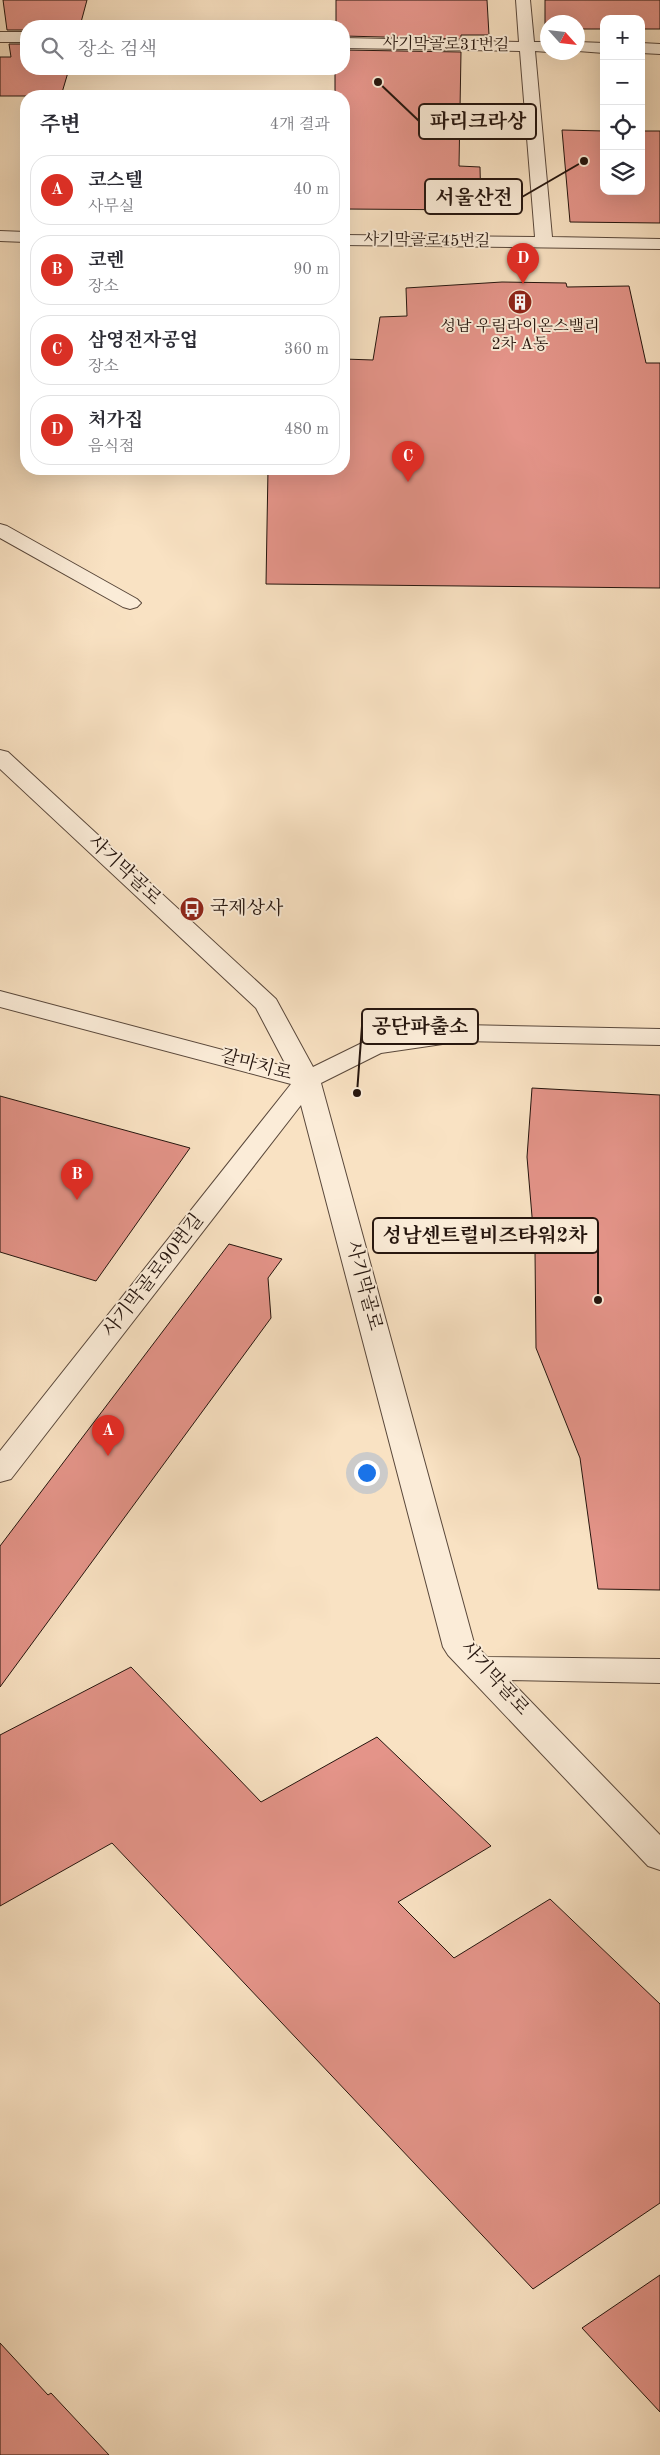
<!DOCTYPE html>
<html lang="ko">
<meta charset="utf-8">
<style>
body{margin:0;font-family:"Old Standard TT","Noto Serif KR",serif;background:#f7f7f7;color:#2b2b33}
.controls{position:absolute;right:15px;top:15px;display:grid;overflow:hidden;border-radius:10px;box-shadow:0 5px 20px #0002}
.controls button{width:45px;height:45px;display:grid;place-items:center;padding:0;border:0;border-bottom:1px solid #e1e1e2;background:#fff;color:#2b2b33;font:25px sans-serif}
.compass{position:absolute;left:540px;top:15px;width:45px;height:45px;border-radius:50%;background:#fff;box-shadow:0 5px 20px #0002;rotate:117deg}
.you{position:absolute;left:366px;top:1472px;width:18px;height:18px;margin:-12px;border:4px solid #fff;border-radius:50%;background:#1a73e8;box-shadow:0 0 0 8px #1a73e833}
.badge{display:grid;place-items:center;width:32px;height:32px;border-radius:50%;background:#d93025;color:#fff;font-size:16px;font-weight:700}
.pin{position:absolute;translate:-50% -41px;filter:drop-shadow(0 1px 2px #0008)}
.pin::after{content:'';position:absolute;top:26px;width:18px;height:15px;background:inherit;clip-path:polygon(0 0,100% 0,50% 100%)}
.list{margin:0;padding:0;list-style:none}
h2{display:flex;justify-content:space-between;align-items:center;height:65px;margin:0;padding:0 20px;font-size:21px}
h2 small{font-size:16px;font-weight:400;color:#7c7c81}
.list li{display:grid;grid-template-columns:32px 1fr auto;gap:15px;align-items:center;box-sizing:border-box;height:70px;margin:0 10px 10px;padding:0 10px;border:1px solid #e1e1e2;border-radius:20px}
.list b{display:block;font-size:19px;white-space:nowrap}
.list p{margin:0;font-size:16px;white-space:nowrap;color:#7c7c81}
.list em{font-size:16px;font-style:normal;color:#7c7c81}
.icon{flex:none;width:28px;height:28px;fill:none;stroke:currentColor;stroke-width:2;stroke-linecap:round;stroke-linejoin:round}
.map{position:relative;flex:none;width:660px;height:2455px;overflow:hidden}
.search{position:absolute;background:#fff;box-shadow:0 5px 20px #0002;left:20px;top:20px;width:330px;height:55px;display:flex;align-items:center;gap:12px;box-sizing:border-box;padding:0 18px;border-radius:20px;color:#7c7c81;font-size:19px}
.panel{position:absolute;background:#fff;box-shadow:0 5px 20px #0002;left:20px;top:90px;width:330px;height:385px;border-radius:20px}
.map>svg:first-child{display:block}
</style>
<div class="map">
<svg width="660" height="2455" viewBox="0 0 660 2455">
<rect width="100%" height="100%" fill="#f9e2c3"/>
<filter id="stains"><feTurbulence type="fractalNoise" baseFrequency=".004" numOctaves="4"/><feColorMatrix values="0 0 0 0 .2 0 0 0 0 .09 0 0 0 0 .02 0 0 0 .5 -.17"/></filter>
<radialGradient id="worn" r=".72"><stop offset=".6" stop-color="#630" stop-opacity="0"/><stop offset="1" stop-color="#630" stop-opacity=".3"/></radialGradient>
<path fill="#e49489" stroke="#25150e" d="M3,0H87L80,26H26V30H7Z
M336,0H487L489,35H461V39L344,36V26H336Z
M545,0H660V29H641V19H604V29H578V22H548V28H545Z
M9,44H26V69H69L61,96H0V57H11Z
M344,50L461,52L459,166L480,167L481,210L344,209V96H335V69H344Z
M562,130L604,131V191H641V131H660V223L570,222Z
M502,282L566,283L567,287L629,286L646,363H660V588L266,584L268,469H344V359L373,360L380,317L407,316L406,288Z
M532,1088L660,1095V1590L598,1589L580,1458L536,1348L535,1252L527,1157Z
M0,1096L190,1148L96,1281L0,1252Z
M229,1244L282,1259L268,1278L271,1318L0,1687V1546Z
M131,1667L261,1802L377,1737L491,1846L398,1902L454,1958L550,1899L660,2004V2203L533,2289L112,1843L0,1906V1735Z
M660,2275V2412L582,2328Z
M0,2343L48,2395L51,2393L109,2455H0Z"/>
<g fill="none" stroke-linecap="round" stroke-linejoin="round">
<defs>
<path id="minor" d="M516,0H530L534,42H548V52L535,51L552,237L660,239V249L344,245V235L535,237L520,51L344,48V38L519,42Z
M0,32H26V42H0Z
M578,42L604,43V53L578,51Z
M641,43L660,44V54L641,53Z
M0,231L26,232V242L0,241Z
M0,524L7,526L137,599L141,603L137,607L130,609L123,607L0,538Z
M0,750L8,752L276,999L313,1067L366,1041L463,1025L660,1029V1045L463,1041L381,1053L321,1083L474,1643L487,1657L660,1659V1683L510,1680L660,1835V1870L648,1866L448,1655L443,1647L301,1105L11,1479L0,1482V1451L291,1084L0,1007V991L287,1067L256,1008L0,769Z"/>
</defs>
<use href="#minor" stroke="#5a483b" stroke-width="2"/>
<use href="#minor" fill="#fbecd8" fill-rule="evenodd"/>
</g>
<defs>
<symbol id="building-disc" viewBox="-11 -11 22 22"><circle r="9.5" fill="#8f2418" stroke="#fbecd8"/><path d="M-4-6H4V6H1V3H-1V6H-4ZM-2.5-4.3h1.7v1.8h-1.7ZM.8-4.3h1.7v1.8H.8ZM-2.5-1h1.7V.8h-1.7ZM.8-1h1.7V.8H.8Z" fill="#fff"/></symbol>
<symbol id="bus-disc" viewBox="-11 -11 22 22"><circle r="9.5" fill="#8f2418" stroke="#fbecd8"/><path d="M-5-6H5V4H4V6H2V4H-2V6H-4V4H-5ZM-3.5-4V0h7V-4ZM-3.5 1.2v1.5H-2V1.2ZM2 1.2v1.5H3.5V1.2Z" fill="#fff"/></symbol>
</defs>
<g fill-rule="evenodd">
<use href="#building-disc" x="506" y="288" width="28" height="28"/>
<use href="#bus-disc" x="178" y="895" width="28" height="28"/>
</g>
<g text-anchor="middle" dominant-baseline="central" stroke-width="4" stroke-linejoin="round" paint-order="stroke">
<g font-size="16" fill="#25150e" stroke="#fbecd8">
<text transform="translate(446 45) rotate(1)">사기막골로31번길</text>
<text transform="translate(427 241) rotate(1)">사기막골로45번길</text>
</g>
<g font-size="16" fill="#25150e" stroke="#fbecd8">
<text x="520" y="327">성남 우림라이온스밸리<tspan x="520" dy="18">2차 A동</tspan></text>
</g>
<g font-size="19" fill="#25150e" stroke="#fbecd8">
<text transform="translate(124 871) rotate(43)">사기막골로</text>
<text transform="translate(256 1066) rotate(15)">갈마치로</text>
<text transform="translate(154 1276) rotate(-52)">사기막골로90번길</text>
<text transform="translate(363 1286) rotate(75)">사기막골로</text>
<text transform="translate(494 1679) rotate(48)">사기막골로</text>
</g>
<g font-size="19" fill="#25150e" stroke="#fbecd8" text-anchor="start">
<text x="210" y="909">국제상사</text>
</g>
</g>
<path fill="none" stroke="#25150e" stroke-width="2" d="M378 82L419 121M584 161L522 197M357 1093L362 1026M598 1300L598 1235"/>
<g fill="#25150e" stroke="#fbecd8" stroke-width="2">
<circle cx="378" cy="82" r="5"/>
<circle cx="584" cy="161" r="5"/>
<circle cx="357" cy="1093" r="5"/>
<circle cx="598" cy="1300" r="5"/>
</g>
<g fill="#fbecd8" stroke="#25150e" stroke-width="2">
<rect x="419" y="104" width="117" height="35" rx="5"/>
<rect x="425" y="179" width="97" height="35" rx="5"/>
<rect x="362" y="1009" width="116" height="35" rx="5"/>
<rect x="373" y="1218" width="225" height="35" rx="5"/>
</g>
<g font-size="20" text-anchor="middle" font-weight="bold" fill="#25150e">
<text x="478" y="128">파리크라상</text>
<text x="474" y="204">서울산전</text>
<text x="420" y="1033">공단파출소</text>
<text x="485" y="1242">성남센트럴비즈타워2차</text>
</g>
<rect width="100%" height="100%" filter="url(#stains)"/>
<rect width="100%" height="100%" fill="url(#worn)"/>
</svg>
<div class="controls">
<button>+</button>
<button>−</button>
<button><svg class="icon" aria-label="locate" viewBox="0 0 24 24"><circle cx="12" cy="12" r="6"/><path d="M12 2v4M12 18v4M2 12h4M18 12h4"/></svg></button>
<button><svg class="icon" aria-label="layers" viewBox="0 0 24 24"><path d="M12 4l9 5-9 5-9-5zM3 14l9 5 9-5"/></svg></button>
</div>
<svg class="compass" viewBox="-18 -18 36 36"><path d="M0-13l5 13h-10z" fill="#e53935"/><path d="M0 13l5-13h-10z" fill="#7c7c81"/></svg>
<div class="you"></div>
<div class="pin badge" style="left:108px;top:1456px">A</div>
<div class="pin badge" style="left:77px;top:1200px">B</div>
<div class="pin badge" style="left:408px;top:482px">C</div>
<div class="pin badge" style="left:523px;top:284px">D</div>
<div class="search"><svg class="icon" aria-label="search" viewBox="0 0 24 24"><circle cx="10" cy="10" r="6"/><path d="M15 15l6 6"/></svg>장소 검색</div>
<section class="panel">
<h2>주변<small>4개 결과</small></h2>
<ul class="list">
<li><span class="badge">A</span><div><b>코스텔</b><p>사무실</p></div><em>40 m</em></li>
<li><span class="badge">B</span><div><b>코렌</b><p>장소</p></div><em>90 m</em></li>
<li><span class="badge">C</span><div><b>삼영전자공업</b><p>장소</p></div><em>360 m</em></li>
<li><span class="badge">D</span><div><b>처가집</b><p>음식점</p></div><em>480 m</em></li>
</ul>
</section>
</div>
